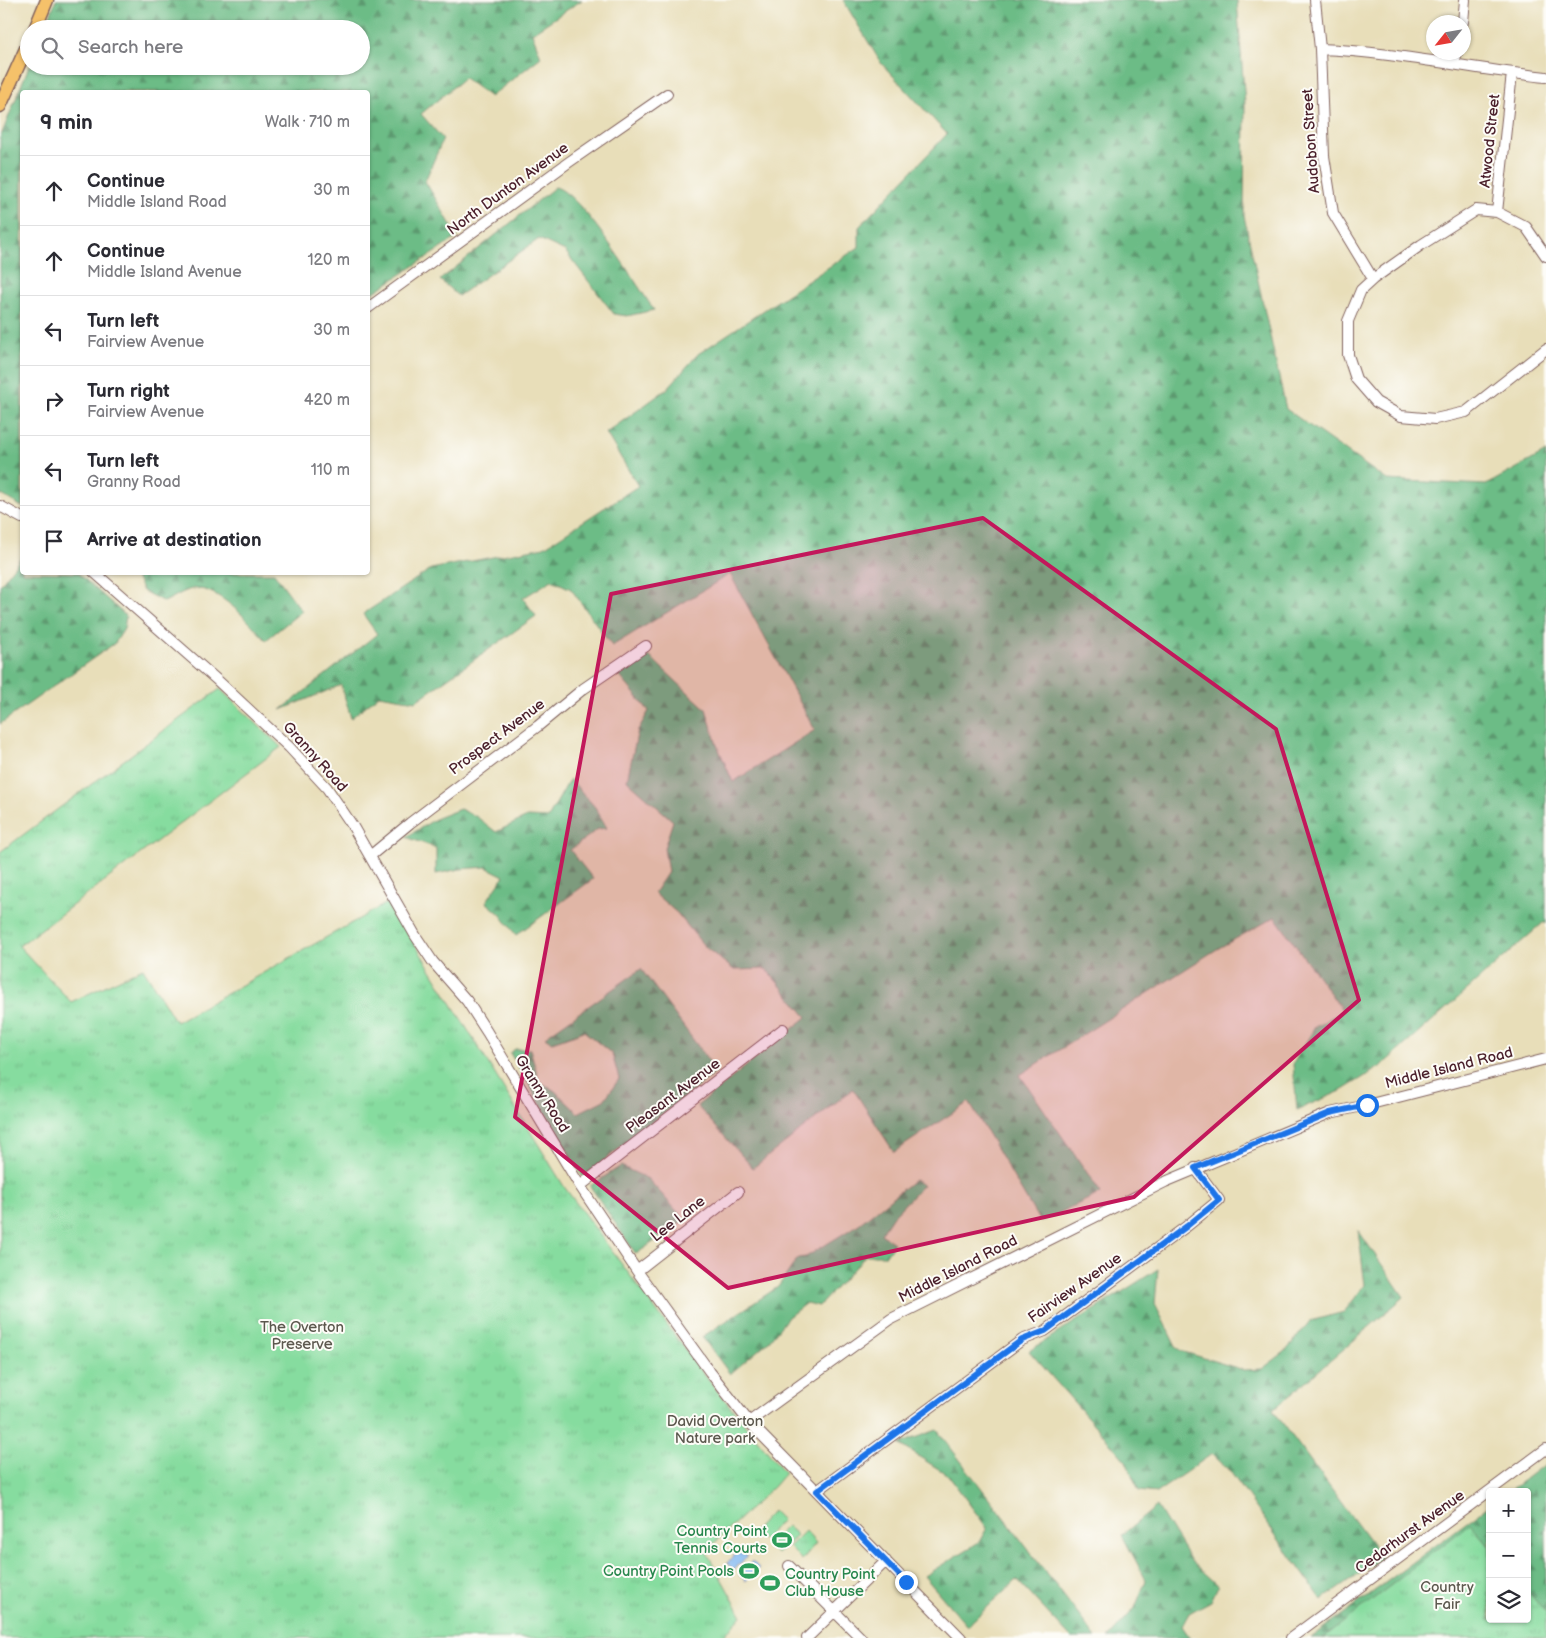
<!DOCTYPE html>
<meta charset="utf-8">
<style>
body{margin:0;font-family:"Balsamiq Sans",sans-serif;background:#f7f7f7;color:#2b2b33}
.controls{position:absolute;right:15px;bottom:15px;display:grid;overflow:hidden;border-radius:5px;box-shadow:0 1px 4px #0004}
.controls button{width:45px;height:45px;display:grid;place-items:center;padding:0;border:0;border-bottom:1px solid #e1e1e2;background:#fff;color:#2b2b33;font:25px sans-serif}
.compass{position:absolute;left:1426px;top:15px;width:45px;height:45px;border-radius:50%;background:#fff;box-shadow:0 1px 4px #0004;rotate:239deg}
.stop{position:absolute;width:15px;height:15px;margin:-11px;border:4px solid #1a73e8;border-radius:50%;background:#fff}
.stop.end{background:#1a73e8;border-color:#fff;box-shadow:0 1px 5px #0008}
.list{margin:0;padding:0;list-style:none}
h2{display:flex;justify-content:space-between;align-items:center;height:65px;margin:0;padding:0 20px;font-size:21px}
h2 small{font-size:16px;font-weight:400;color:#7c7c81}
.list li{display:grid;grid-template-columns:32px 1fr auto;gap:15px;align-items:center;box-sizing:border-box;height:70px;padding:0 20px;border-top:1px solid #e1e1e2}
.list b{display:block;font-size:19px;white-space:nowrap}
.list p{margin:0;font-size:16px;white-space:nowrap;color:#7c7c81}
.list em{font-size:16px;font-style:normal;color:#7c7c81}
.icon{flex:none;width:28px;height:28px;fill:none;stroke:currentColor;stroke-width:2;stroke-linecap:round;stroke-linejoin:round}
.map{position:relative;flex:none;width:1546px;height:1638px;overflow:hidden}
.search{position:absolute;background:#fff;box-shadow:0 1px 4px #0004;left:20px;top:20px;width:350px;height:55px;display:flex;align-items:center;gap:12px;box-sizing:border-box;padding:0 18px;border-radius:28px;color:#7c7c81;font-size:19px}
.panel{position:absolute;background:#fff;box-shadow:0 1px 4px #0004;left:20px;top:90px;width:350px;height:485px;border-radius:5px}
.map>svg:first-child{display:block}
</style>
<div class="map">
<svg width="1546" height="1638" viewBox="0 0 1546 1638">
<defs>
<pattern id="forest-firs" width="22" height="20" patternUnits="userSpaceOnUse" patternTransform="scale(1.25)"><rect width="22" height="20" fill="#6cbc86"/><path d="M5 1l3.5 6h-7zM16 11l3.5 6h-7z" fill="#5b986e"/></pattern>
<pattern id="park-tufts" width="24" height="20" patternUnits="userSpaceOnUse" patternTransform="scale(1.25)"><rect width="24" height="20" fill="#86dc9f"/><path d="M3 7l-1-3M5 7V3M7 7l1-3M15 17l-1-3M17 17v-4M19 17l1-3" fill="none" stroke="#75bc89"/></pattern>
<pattern id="water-ripples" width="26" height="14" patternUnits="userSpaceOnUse" patternTransform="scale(1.25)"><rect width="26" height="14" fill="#83b9f2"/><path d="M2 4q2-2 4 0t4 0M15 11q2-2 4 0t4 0" fill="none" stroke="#6d96c4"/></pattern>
</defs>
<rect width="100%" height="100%" fill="#fdfcf7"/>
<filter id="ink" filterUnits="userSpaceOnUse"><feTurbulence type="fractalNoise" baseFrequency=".02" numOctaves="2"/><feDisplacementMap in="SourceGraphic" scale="10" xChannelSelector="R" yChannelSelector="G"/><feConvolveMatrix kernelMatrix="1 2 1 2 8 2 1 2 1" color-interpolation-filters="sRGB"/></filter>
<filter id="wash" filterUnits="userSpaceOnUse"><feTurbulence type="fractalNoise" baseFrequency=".0096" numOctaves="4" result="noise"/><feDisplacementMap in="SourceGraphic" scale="20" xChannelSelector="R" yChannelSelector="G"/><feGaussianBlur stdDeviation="1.12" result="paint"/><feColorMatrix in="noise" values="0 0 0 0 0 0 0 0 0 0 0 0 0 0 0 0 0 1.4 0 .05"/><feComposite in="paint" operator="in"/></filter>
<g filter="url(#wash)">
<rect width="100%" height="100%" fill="#e8deb9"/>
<path fill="url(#forest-firs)" stroke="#5b6e58" d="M56,0H582L532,33L541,57L490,97L464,78L421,114L443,139L425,181L458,237L368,296V92H22V507L0,494V138L29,66H361V29H45Z
M843,0H1237L1245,104L1244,216L1286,409L1387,480L1486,485L1546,452V923L1544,922L1380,1067L1341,1091L1297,1110L1293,1064L1315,1027L1343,1011L1275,917L1217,949L1020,1075L1101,1193L1040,1222L969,1102L894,1152L853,1089L753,1168L697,1106L807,1017L766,969L734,970L705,947L677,913L654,893L668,872L664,848L673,821L627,780L638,730L649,711L618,674L649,656L706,709L717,745L733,782L815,730L730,574L612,646L571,589L552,580L523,598L536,616L416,701L379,695L351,718L341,685L281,710L377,634L363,614L431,569L544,547L638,486L606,433L667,389L698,354L859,247V227L947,134L881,63Z
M555,187C580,192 637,285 654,310L627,316L614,314L565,251L539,239L458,296L440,280Z
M22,556V572L78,573L126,616L124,629L115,643L0,724V585Z
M134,573H274L302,611L266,640C250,623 218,585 192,589C183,591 173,598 164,602L143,591Z
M570,779L595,807L607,828L598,829L570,850L593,879L516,935L500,914L486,902L504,876L486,867L460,869L436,874V848L406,837L437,818L460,809L477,817L496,832L527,817L548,818Z
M641,969L717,1072L583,1177L510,1053L515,1049H530L539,1081L555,1091L578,1113L604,1100L619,1079L612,1054L584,1031L552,1042L545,1037Z
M621,1166L648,1179L685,1220L636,1254L590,1186Z
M914,1180L923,1185L892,1217L881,1234L894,1243L886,1255H866L819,1306L806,1303L788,1317L769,1341L730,1374L702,1337L778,1287L798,1258L806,1257L859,1224Z
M1358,1230L1404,1297L1273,1410L1382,1558L1322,1600L1229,1470L1212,1454L1156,1493L1139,1491L1126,1461L1029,1351L1158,1269L1155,1304L1176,1347L1184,1352L1244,1370L1262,1369L1286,1351L1310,1321L1344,1312L1365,1285Z
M937,1430L1096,1638H1071L1017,1580L967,1626L924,1576L979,1542L987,1528L948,1475L899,1444Z
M1546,1463V1625L1527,1603V1492H1508Z
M1490,1505V1558L1340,1638H1311Z
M1157,1506L1191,1561L1218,1586L1211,1601L1189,1613L1182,1626L1190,1638H1108L1135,1608L1146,1580L1122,1535Z"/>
<path fill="url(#park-tufts)" stroke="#687e65" d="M220,689L281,747L19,946L71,1002L143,968L176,1022L389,902L565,1188L705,1376L785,1473L773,1487L706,1551L742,1616L722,1638H0V852Z
M1470,1524L1490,1547V1619H1527V1591L1546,1613V1638H1323Z
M805,1531L816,1543L802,1560L789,1547Z"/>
<path fill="#86dc9f" stroke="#687e65" d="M773,1511L782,1520L763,1540L754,1531Z
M787,1526L797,1535L777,1554L768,1545Z"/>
<path fill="url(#water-ripples)" stroke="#666c8e" d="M740,1549L747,1556L734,1570L727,1563Z
M752,1561L759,1568L746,1581L739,1575Z"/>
</g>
<g filter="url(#ink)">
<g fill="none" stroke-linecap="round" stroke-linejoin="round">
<defs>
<path id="minor" d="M1315,0L1320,49L1324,156L1333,213L1373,279
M1463,22L1465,0
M1320,49C1396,52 1470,69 1546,77
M1454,64L1457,52
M1497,212L1512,73
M1546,256L1526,227L1497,212L1476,210L1421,245L1373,279L1361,290L1348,321V355L1356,379L1376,402L1401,416L1435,419L1466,412L1546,349
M368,308L569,162L667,94
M0,506L22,518
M94,572L217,680L289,747L327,788L352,825L415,935L433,962L467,1001L487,1032L580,1186L637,1271L710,1372L749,1422L961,1638
M370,856L410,823L538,726L583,689L646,646
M580,1186L783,1029
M637,1271L738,1192
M749,1422L891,1319L1165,1182L1330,1113L1367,1105L1546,1059
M817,1491L1022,1340L1045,1331L1187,1226L1219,1200L1195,1168
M789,1566L861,1638
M807,1638L886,1561
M1291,1638L1546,1449"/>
<path id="major" d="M35,29L47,0
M0,106L29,42"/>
</defs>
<use href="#minor" stroke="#81625d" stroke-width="12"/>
<use href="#major" stroke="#81625d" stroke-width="15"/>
<use href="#minor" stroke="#fff" stroke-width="10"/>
<use href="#major" stroke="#f5c16b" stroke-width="12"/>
</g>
</g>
<g fill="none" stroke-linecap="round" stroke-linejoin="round" filter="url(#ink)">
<path stroke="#1a73e8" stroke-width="6" d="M906,1582L817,1491L1022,1340L1045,1331L1187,1226L1219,1200L1195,1168L1330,1113L1367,1105"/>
</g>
<path fill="#c2185b" fill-opacity="0.2" stroke="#c2185b" stroke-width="4" stroke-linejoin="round" d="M983,518L1276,729L1359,1000L1134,1197L728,1288L515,1117L611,594Z"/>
<defs>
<symbol id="stadium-bare" viewBox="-9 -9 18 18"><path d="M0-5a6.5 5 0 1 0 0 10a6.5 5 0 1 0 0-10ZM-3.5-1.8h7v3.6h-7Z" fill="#2e9e5b" stroke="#fdfcf7" stroke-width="2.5" paint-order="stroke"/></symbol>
</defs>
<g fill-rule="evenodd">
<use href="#stadium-bare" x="768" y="1526" width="28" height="28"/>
<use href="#stadium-bare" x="735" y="1557" width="28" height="28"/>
<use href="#stadium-bare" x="756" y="1569" width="28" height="28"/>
</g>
<g text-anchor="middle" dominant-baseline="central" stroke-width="4" stroke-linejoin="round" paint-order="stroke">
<g font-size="15" fill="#4a1f2b" stroke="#fdfcf7">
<text transform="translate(1311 141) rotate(-94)">Audobon Street</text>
<text transform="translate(1490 141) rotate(-84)">Atwood Street</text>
<text transform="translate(508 189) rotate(-36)">North Dunton Avenue</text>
<text transform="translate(497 737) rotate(-37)">Prospect Avenue</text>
<text transform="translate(315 757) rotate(48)">Granny Road</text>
<text transform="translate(1449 1068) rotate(-14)">Middle Island Road</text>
<text transform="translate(542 1094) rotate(58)">Granny Road</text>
<text transform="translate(673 1096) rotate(-37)">Pleasant Avenue</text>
<text transform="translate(678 1219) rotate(-38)">Lee Lane</text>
<text transform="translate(958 1269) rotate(-27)">Middle Island Road</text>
<text transform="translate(1075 1288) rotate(-35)">Fairview Avenue</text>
<text transform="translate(1410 1532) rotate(-36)">Cedarhurst Avenue</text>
</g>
<g font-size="15" fill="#5c584e" stroke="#fdfcf7">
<text x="302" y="1327">The Overton<tspan x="302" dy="17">Preserve</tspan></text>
<text x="715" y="1421">David Overton<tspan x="715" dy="17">Nature park</tspan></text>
<text x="1447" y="1587">Country<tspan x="1447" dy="17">Fair</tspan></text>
</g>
<g font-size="15" fill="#27864d" stroke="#fdfcf7" text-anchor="end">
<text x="767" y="1531">Country Point<tspan x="767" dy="17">Tennis Courts</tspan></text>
<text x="734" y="1571">Country Point Pools</text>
<text x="785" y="1574" text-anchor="start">Country Point<tspan x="785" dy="17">Club House</tspan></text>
</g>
</g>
</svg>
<div class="controls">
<button>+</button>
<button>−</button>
<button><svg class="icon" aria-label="layers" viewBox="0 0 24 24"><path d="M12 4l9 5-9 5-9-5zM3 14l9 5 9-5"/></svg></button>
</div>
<svg class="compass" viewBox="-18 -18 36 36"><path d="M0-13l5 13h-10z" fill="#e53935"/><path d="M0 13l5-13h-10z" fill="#7c7c81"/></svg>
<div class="stop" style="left:1367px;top:1105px"></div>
<div class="stop end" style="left:906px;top:1582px"></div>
<div class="search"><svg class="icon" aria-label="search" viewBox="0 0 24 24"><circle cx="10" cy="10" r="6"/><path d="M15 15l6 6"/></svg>Search here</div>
<section class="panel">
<h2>9 min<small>Walk · 710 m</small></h2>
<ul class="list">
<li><svg class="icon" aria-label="ahead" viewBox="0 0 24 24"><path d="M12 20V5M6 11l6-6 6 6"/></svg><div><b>Continue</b><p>Middle Island Road</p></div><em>30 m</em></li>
<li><svg class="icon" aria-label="ahead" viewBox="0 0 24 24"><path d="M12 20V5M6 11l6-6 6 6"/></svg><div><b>Continue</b><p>Middle Island Avenue</p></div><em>120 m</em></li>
<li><svg class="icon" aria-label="left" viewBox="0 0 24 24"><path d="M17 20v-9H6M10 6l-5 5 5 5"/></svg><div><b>Turn left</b><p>Fairview Avenue</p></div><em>30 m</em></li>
<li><svg class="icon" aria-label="right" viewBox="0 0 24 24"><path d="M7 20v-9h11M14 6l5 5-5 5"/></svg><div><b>Turn right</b><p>Fairview Avenue</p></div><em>420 m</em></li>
<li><svg class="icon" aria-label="left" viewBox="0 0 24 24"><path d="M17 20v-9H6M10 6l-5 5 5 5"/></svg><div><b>Turn left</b><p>Granny Road</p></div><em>110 m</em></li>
<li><svg class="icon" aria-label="arrive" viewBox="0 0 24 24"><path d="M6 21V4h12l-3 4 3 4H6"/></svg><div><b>Arrive at destination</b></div></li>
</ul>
</section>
</div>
